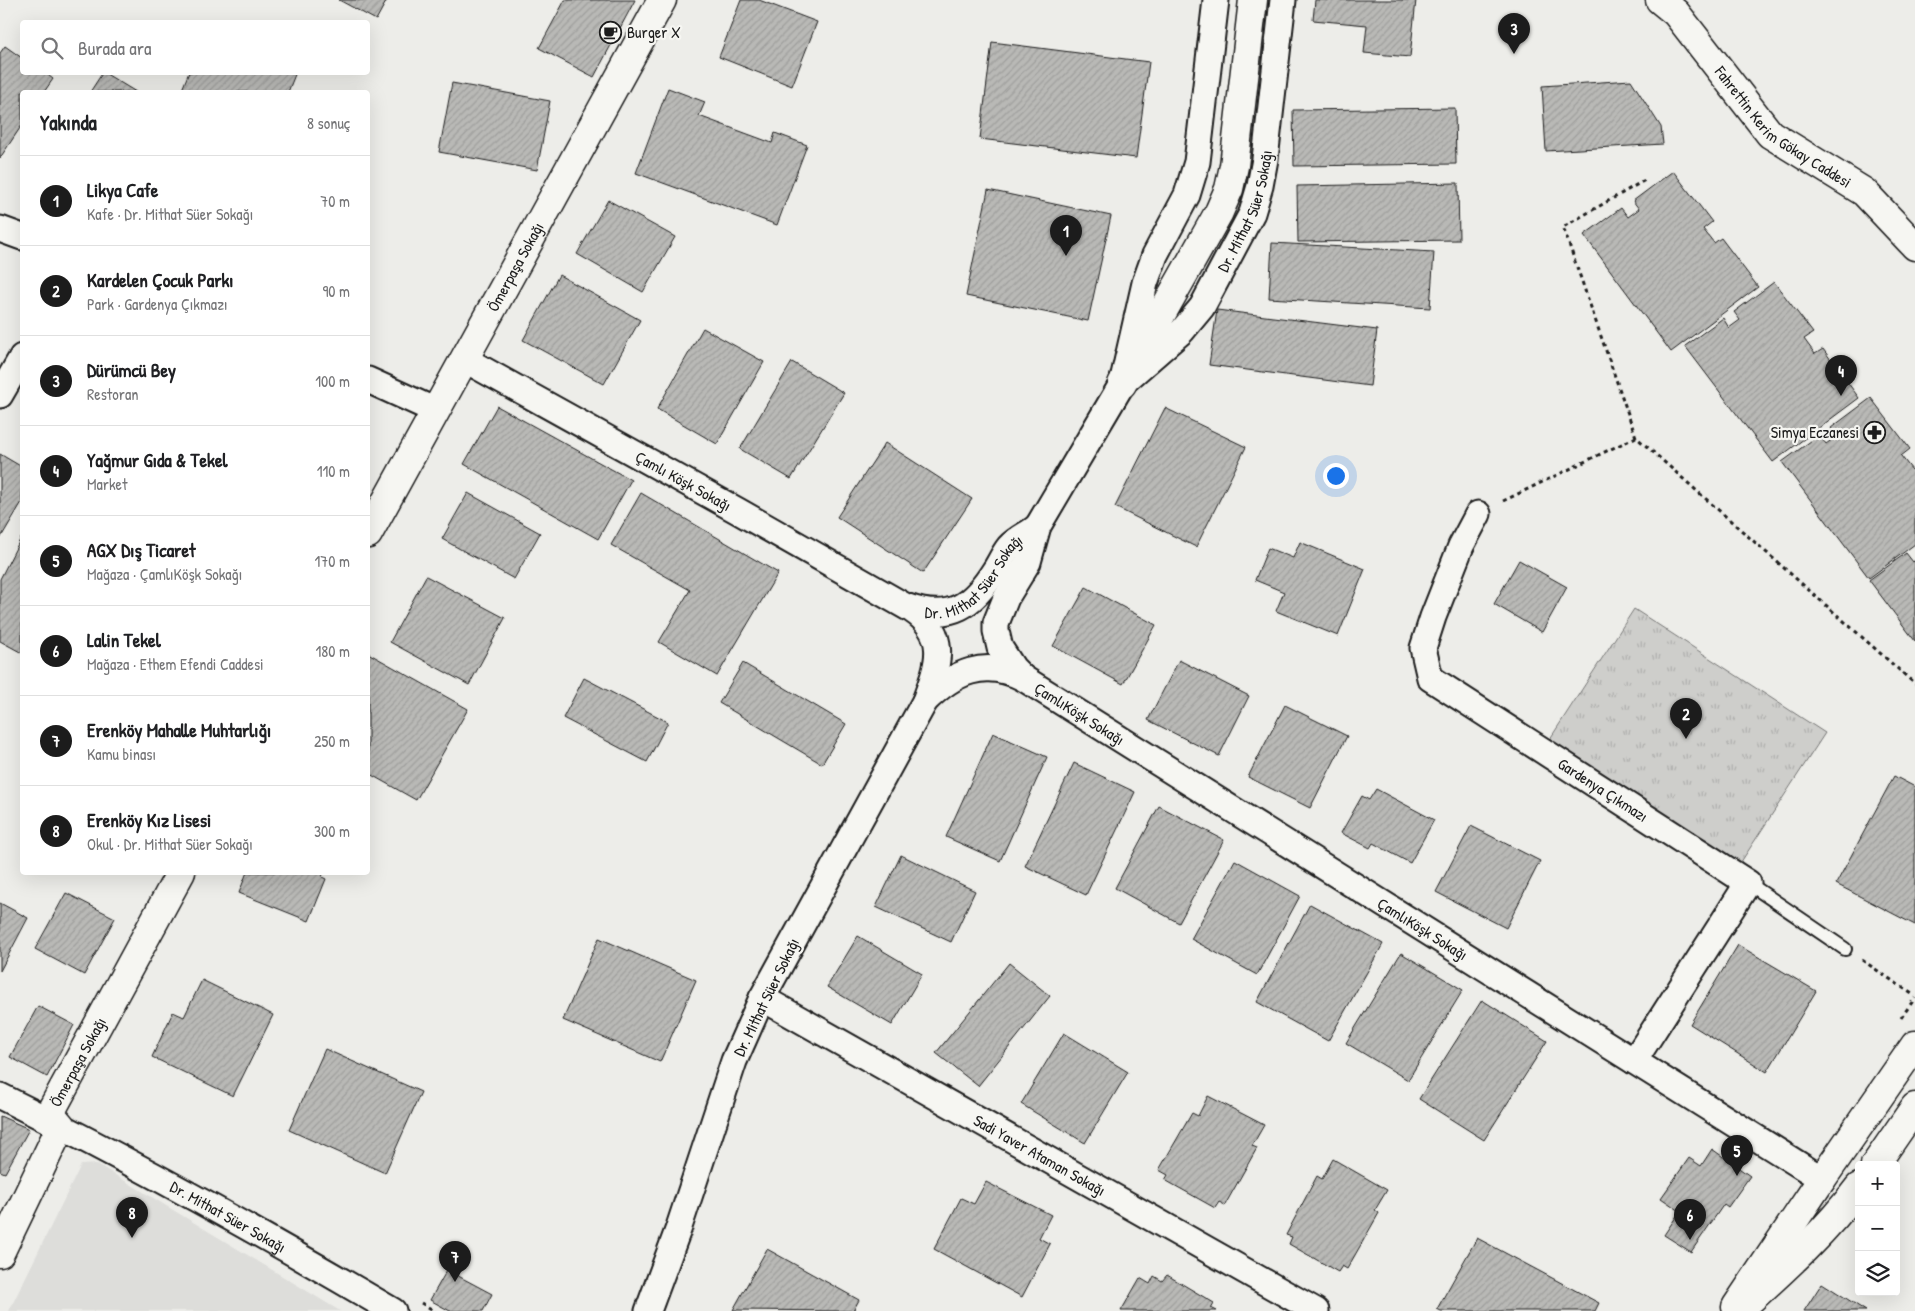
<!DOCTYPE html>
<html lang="tr">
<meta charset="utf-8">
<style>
body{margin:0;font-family:"Patrick Hand",sans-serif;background:#f2f2f2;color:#202124}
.controls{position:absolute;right:15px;bottom:15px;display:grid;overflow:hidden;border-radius:5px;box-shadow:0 5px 20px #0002}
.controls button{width:45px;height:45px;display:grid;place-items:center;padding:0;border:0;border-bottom:1px solid #e0e0e0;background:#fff;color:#202124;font:25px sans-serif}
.you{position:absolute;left:1335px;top:475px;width:18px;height:18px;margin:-12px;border:4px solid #fff;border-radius:50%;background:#1a73e8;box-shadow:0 0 0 8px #1a73e833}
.badge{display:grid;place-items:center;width:32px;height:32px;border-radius:50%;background:#1c1c1c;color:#fff;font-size:16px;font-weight:700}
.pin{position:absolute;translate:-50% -41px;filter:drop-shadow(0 1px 2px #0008)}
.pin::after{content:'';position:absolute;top:26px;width:18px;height:15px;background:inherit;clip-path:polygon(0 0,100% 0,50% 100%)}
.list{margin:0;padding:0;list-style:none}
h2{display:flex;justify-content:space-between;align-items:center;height:65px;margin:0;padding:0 20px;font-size:21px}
h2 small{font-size:16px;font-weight:400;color:#757577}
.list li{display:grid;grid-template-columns:32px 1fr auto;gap:15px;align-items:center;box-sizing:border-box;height:90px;padding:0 20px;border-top:1px solid #e0e0e0}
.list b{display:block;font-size:19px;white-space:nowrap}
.list p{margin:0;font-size:16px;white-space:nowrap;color:#757577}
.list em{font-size:16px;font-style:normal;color:#757577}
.icon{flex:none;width:28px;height:28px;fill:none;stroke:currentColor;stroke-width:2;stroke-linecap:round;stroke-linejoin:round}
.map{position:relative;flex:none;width:1915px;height:1311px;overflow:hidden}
.search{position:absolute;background:#fff;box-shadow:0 5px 20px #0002;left:20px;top:20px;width:350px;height:55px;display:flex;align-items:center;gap:12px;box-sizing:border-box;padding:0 18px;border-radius:5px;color:#757577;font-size:19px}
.panel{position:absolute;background:#fff;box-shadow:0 5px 20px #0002;left:20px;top:90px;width:350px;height:785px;border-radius:5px}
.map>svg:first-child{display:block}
</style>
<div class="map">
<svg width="1915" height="1311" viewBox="0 0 1915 1311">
<defs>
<pattern id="park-tufts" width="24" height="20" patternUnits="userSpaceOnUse" patternTransform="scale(1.25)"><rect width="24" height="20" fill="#cececb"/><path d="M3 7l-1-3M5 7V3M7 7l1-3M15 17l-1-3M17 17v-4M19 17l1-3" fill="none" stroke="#b0b0ae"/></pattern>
<pattern id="building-hatch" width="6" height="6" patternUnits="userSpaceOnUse" patternTransform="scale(1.25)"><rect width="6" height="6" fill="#b9b9b6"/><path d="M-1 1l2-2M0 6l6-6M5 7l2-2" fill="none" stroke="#9e9e9c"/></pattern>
</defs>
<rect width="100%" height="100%" fill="#edede9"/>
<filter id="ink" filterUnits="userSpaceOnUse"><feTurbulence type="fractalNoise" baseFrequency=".02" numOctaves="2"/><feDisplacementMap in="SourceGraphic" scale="10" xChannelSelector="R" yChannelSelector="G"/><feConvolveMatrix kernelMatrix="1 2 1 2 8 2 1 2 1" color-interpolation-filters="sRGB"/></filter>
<g filter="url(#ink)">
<path fill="#ddddda" d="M97,1164L340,1311H9L81,1165Z"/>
<path fill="url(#park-tufts)" stroke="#757574" d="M1634,609L1825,733L1737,868L1546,745Z"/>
<path fill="url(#building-hatch)" stroke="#1c1c1c" d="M339,0H387L376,20Z
M565,0H635L594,77L539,48Z
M741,0H759L817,22L792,86L719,57Z
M1315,0H1416L1410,57L1364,53L1367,25L1313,20Z
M992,42L1149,62L1136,158L980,139Z
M5,46L22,58V72H44L53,79L44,92H22V125L0,158V53Z
M103,72L136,92H90Z
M189,72H296L288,92H181Z
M1631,80L1661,127L1663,144L1546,151L1542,86Z
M452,83L550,101L537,170L439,152Z
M668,88L705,102L699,116L772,143L775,133L807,145L777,225L636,173Z
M1455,108L1456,164L1294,166L1293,110Z
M1673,171L1712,222L1703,229L1714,243L1721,238L1758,287L1671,352L1584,235L1621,208L1628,217L1639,209L1633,201Z
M1458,183L1459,240L1298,242L1297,186Z
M988,190L1111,216L1088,321L966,296Z
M608,200L675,237L643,292L577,254Z
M1272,243L1434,252L1430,308L1269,298Z
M559,275L640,320L604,384L523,340Z
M1774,282L1813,333L1804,339L1815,354L1823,349L1859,398L1773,462L1685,346L1723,318L1729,328L1740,320L1734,312Z
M1217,310L1377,330L1370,386L1209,365Z
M703,328L764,362L717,444L657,409Z
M792,362L844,393L791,479L740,449Z
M1871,398L1910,449L1901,456L1912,470L1915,467V544L1869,578L1782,462L1819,435L1826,444L1837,436L1831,428Z
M497,406L631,480L598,539L464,464Z
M1165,408L1246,447L1196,547L1115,507Z
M885,443L972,499L923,573L837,517Z
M0,454L22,467V502L0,539Z
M468,493L540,533L514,579L442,539Z
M641,493L778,573L717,676L659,642L690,590L611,545Z
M21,538L22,539V653L0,641V579Z
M1300,542L1365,569L1338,636L1276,611L1284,592L1255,580L1268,548L1293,558Z
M1906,553L1913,562L1915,560V641L1869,580Z
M1519,560L1567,587L1542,632L1494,604Z
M426,576L505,618L469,685L390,642Z
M1086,587L1156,625L1123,684L1053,646Z
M368,653L468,709L416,800L368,773Z
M1179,660L1249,696L1219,756L1148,720Z
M743,663L846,724L822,764L719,703Z
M584,678L668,722L647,762L563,718Z
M1285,705L1347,736L1310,808L1248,777Z
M993,733L1047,757L1000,861L946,837Z
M1074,763L1135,792L1086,895L1025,866Z
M1894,776L1915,787V925L1836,884Z
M1376,789L1434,820L1410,863L1373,843L1370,848L1341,833L1362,796L1369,800Z
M1159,806L1224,840L1179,923L1115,888Z
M1471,826L1540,861L1506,928L1436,892Z
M901,855L975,891L951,942L876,907Z
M1235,860L1300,896L1257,975L1191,939Z
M247,872H324L322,877L326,879L309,921L239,893Z
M66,893L115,918L84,975L35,949Z
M0,903L28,918L0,971Z
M1310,904L1383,944L1328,1041L1257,1002Z
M858,936L922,974L892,1025L827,987Z
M599,938L696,980L660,1062L563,1020Z
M1738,945L1816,991L1767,1072L1690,1024Z
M1401,953L1463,990L1408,1080L1346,1043Z
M1009,963L1050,996L978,1086L936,1053Z
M202,980L273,1015L233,1096L152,1057L173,1012L184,1017Z
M1482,1000L1547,1041L1484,1140L1419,1099Z
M38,1006L74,1025L47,1077L10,1057Z
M1064,1033L1128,1072L1085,1143L1021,1104Z
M325,1049L421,1092L385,1173L289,1130Z
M1208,1096L1264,1125L1252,1146L1257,1148L1225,1205L1219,1202L1215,1208L1165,1180L1168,1175L1159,1170L1192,1113L1198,1116Z
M0,1116L29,1129L5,1173L0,1171Z
M1712,1149L1750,1176L1728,1207L1724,1204L1691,1252L1664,1235L1680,1211L1661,1198L1689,1158L1701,1166Z
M1333,1159L1387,1190L1375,1210L1379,1213L1347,1269L1342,1266L1338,1272L1289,1244L1292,1237L1286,1235L1317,1176L1322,1179Z
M986,1182L1051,1215L1039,1238L1050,1244L1022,1297L934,1249L961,1198L974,1204Z
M1477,1238L1599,1303L1595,1311H1441L1437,1309Z
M767,1249L859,1300L853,1311L733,1310Z
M447,1270L492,1294L483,1311H450L430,1300Z
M1167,1275L1214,1303L1211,1308L1217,1311H1121L1140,1278L1150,1284L1154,1276L1162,1281Z
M1822,1283L1866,1311H1804Z"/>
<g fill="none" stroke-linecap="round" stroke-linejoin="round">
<defs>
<path id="lane" d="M1748,883L1845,949"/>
<g id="street">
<path d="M0,229L22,237"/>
<path id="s1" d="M464,359L738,511L912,610C950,635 938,665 925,701L762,998L734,1061L678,1230L648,1311"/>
<path id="s2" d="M1128,378L1182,331L1202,307L1252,213L1260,186L1265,159L1283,0"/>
<path d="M368,380L436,411"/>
<path d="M0,395L22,357"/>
<path id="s3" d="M1478,514L1461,546L1433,617L1423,648L1430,678L1748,883L1634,1061"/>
<path id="s4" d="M908,607C951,622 973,605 995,570C1000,562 1004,553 1009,547C1017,538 1029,534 1038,526"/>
<path d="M1022,677L1013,668L1000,648L996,631V623L1006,598L1028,562L1038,526L1122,384L1145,283L1155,255L1187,195L1197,162L1216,0"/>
<path id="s5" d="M925,701C954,672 985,658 1023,678L1822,1179"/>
<path id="s6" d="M762,998L1316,1311"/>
<path id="s7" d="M0,1096C134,1162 264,1235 393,1311"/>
</g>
<g id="secondary">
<path id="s8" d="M368,534L662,0"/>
<path id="s9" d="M0,1253L61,1126L50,1113L181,872"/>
<path d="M1736,1307L1822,1179"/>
</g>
<g id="primary">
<path id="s10" d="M1660,0L1676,13L1770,134L1864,192L1915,246"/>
<path d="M1122,384L1219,212L1229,189L1234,166L1253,0"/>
<path d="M1875,1165L1915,1107"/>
<path d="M1822,1179L1915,1045"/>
<path d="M1738,1311C1781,1272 1824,1234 1859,1187"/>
</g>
</defs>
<use href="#lane" stroke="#1c1c1c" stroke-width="16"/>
<use href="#street" stroke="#1c1c1c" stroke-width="29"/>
<use href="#secondary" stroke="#1c1c1c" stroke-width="31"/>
<use href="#primary" stroke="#1c1c1c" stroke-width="31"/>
<path stroke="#1c1c1c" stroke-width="3" stroke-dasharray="4 4" stroke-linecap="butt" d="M1636,437L1563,227L1645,180
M1503,501L1636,437L1915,684
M1862,960L1915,996
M1901,1018L1915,998
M421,1303L435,1311"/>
<use href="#lane" stroke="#f6f6f2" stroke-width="12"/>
<use href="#street" stroke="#f6f6f2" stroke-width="25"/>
<use href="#secondary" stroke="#f6f6f2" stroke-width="28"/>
<use href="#primary" stroke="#f6f6f2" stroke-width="28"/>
</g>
</g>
<defs>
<symbol id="cafe-ring" viewBox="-11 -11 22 22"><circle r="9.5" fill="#f6f6f2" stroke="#1c1c1c" stroke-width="1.5"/><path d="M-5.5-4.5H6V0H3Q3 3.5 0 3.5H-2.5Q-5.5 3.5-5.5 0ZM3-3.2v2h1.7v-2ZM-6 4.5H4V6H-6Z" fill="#1c1c1c"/></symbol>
<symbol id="pharmacy-ring" viewBox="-11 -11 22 22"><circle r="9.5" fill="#f6f6f2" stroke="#1c1c1c" stroke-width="1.5"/><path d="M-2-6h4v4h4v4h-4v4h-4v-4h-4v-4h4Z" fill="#1c1c1c"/></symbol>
</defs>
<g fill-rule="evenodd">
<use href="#cafe-ring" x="598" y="20" width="25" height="25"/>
<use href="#pharmacy-ring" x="1862" y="420" width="25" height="25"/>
</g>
<g text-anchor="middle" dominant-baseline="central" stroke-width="4.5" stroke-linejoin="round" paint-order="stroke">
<g font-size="16" fill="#1c1c1c" stroke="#f6f6f2" text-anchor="start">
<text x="627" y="32">Burger X</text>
<text x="1859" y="432" text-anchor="end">Simya Eczanesi</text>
</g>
<g font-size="16" fill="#1c1c1c" stroke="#f6f6f2">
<text stroke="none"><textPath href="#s10" startOffset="179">Fahrettin Kerim Gökay Caddesi</textPath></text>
<text stroke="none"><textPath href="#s2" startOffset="209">Dr. Mithat Süer Sokağı</textPath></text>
<text stroke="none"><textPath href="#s8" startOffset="305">Ömerpaşa Sokağı</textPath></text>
<text stroke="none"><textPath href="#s1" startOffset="251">Çamlı Köşk Sokağı</textPath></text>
<text stroke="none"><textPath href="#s4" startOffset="82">Dr. Mithat Süer Sokağı</textPath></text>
<text stroke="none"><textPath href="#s5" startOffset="176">ÇamlıKöşk Sokağı</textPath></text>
<text stroke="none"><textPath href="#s3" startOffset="382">Gardenya Çıkmazı</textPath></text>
<text stroke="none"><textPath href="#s5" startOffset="581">ÇamlıKöşk Sokağı</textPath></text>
<text transform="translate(766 997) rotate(-64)">Dr. Mithat Süer Sokağı</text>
<text stroke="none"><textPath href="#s9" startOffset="216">Ömerpaşa Sokağı</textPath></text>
<text stroke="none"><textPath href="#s6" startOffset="319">Sadi Yaver Ataman Sokağı</textPath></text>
<text stroke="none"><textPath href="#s7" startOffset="258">Dr. Mithat Süer Sokağı</textPath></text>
</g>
</g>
</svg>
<div class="controls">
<button>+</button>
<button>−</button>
<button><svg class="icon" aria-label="layers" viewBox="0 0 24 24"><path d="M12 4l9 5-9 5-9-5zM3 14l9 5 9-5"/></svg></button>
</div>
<div class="you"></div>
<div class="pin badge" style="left:1066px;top:256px">1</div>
<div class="pin badge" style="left:1686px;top:739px">2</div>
<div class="pin badge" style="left:1514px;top:54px">3</div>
<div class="pin badge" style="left:1841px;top:396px">4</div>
<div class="pin badge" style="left:1737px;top:1176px">5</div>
<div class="pin badge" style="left:1690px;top:1240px">6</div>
<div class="pin badge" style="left:455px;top:1282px">7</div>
<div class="pin badge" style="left:132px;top:1238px">8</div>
<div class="search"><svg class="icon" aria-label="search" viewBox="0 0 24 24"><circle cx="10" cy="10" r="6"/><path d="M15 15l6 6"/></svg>Burada ara</div>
<section class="panel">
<h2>Yakında<small>8 sonuç</small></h2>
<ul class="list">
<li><span class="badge">1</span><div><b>Likya Cafe</b><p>Kafe · Dr. Mithat Süer Sokağı</p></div><em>70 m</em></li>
<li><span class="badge">2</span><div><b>Kardelen Çocuk Parkı</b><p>Park · Gardenya Çıkmazı</p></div><em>90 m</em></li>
<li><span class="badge">3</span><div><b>Dürümcü Bey</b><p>Restoran</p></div><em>100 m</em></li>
<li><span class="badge">4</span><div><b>Yağmur Gıda &amp; Tekel</b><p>Market</p></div><em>110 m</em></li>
<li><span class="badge">5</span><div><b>AGX Dış Ticaret</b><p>Mağaza · ÇamlıKöşk Sokağı</p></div><em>170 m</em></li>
<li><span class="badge">6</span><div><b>Lalin Tekel</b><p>Mağaza · Ethem Efendi Caddesi</p></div><em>180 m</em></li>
<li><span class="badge">7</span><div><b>Erenköy Mahalle Muhtarlığı</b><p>Kamu binası</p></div><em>250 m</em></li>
<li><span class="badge">8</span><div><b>Erenköy Kız Lisesi</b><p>Okul · Dr. Mithat Süer Sokağı</p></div><em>300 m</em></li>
</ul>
</section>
</div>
